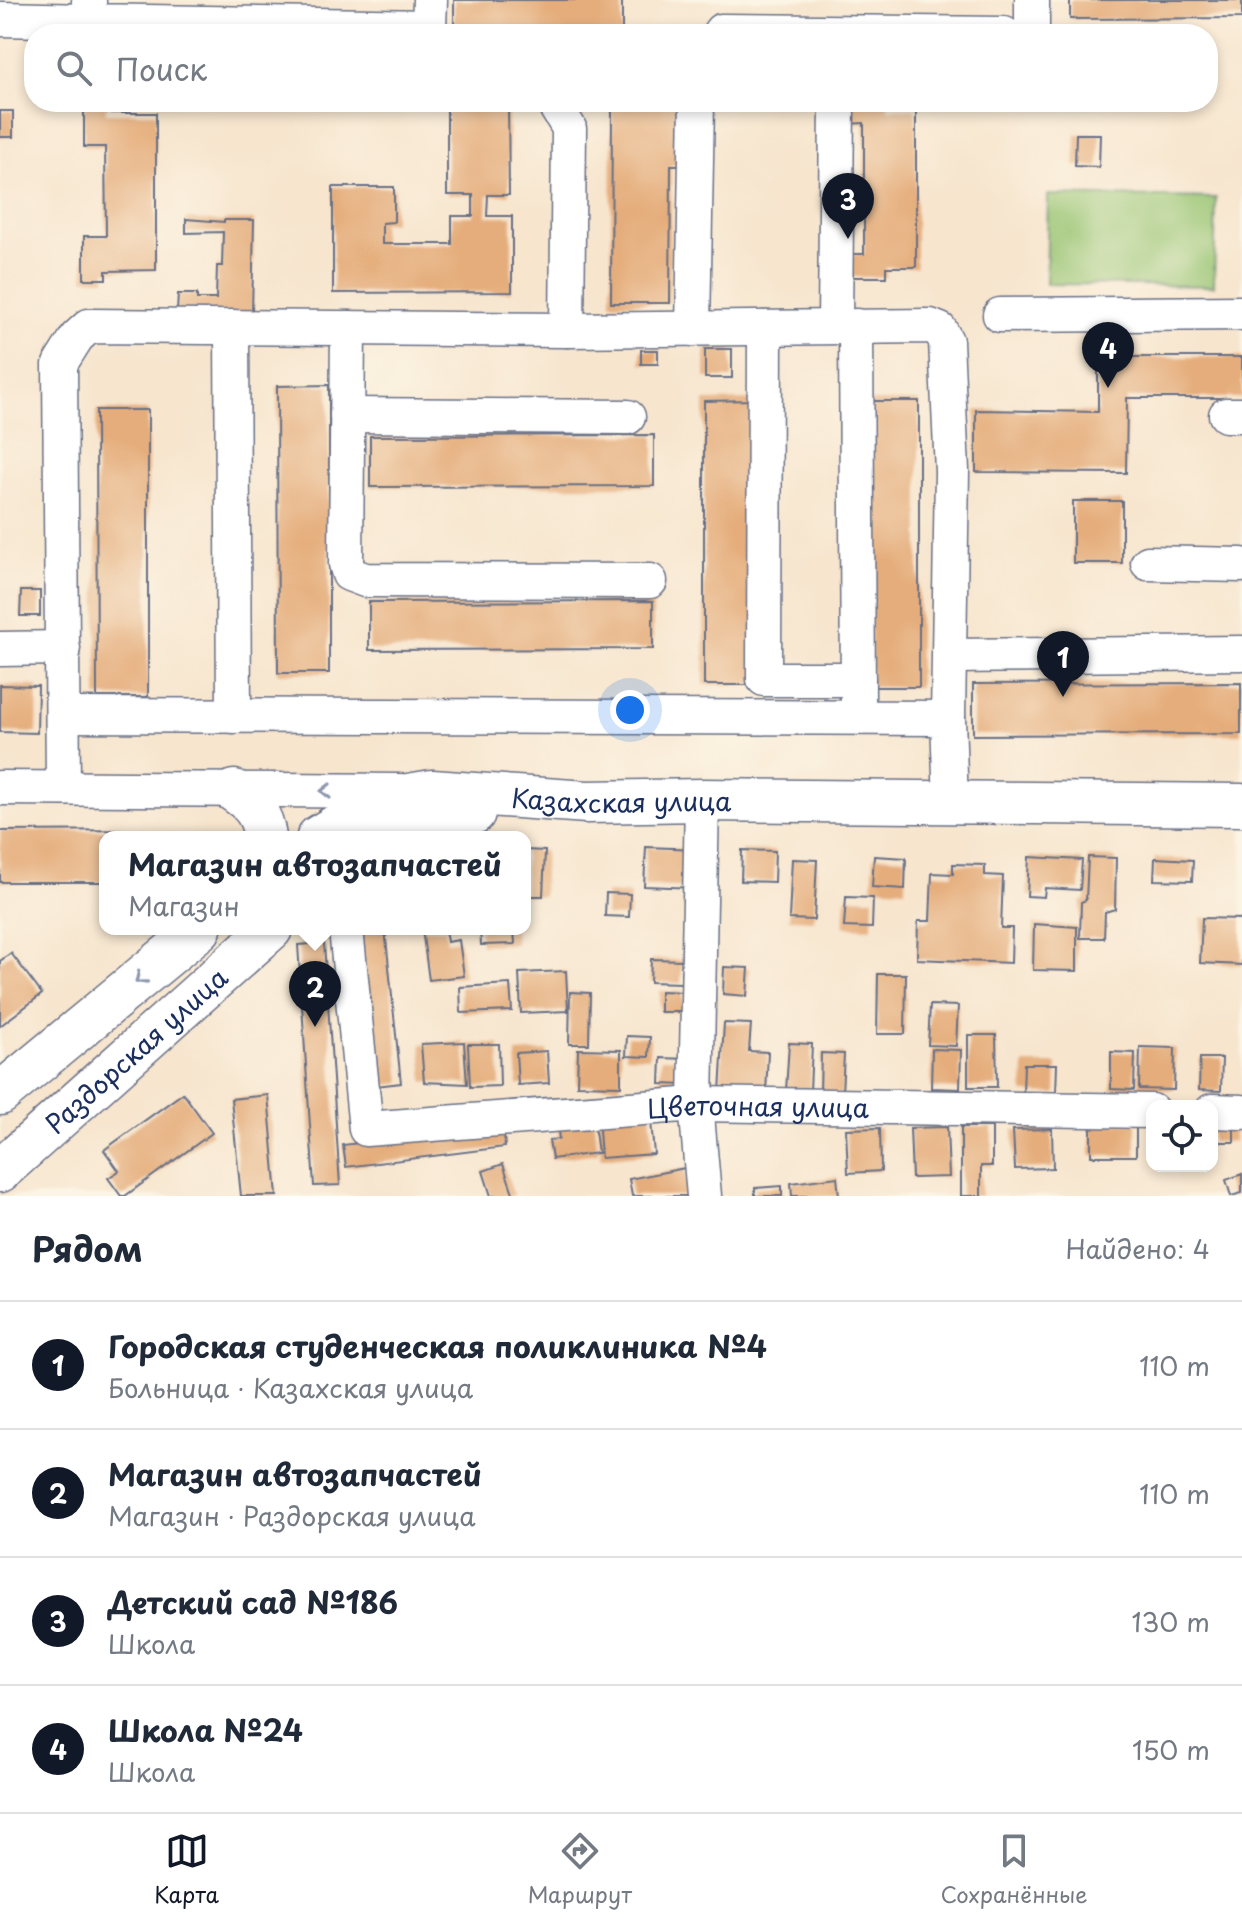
<!DOCTYPE html>
<html lang="ru">
<meta charset="utf-8">
<style>
body{margin:0;font-family:"Playpen Sans",sans-serif;background:#f6f6f7;color:#1f2937}
.controls{position:absolute;right:24px;bottom:24px;display:grid;overflow:hidden;border-radius:16px;box-shadow:0 4px 12px #0003}
.controls button{width:72px;height:72px;display:grid;place-items:center;padding:0;border:0;border-bottom:2px solid #e0e1e3;background:#fff;color:#1f2937;font:40px sans-serif}
.you{position:absolute;left:630px;top:710px;width:28px;height:28px;margin:-20px;border:6px solid #fff;border-radius:50%;background:#1a73e8;box-shadow:0 0 0 12px #1a73e833}
.badge{display:grid;place-items:center;width:52px;height:52px;border-radius:50%;background:#111827;color:#fff;font-size:26px;font-weight:700}
.pin{position:absolute;translate:-50% -66px;filter:drop-shadow(0 2px 4px #0008)}
.pin::after{content:'';position:absolute;top:42px;width:28px;height:24px;background:inherit;clip-path:polygon(0 0,100% 0,50% 100%)}
.popup{position:absolute;left:99px;top:831px;width:432px;height:104px;box-sizing:border-box;display:grid;place-content:center;border-radius:16px;background:#fff;filter:drop-shadow(0 2px 6px #0005);font-size:26px;white-space:nowrap;color:#747a83}
.popup b{font-size:30px;color:#1f2937}
.popup::after{content:'';position:absolute;left:50%;top:100%;margin-left:-16px;border:16px solid transparent;border-top-color:#fff}
.list{margin:0;padding:0;list-style:none}
h2{display:flex;justify-content:space-between;align-items:center;height:104px;margin:0;padding:0 32px;font-size:34px}
h2 small{font-size:26px;font-weight:400;color:#747a83}
.list li{display:grid;grid-template-columns:52px 1fr auto;gap:24px;align-items:center;box-sizing:border-box;height:128px;padding:0 32px;border-top:2px solid #e0e1e3}
.list b{display:block;font-size:30px;white-space:nowrap}
.list p{margin:0;font-size:26px;white-space:nowrap;color:#747a83}
.list em{font-size:26px;font-style:normal;color:#747a83}
.icon{flex:none;width:44px;height:44px;fill:none;stroke:currentColor;stroke-width:2;stroke-linecap:round;stroke-linejoin:round}
.map{position:relative;flex:none;width:1242px;height:1196px;overflow:hidden}
.search{position:absolute;background:#fff;box-shadow:0 4px 12px #0003;left:24px;right:24px;top:24px;height:88px;display:flex;align-items:center;gap:20px;box-sizing:border-box;padding:0 28px;border-radius:32px;color:#747a83;font-size:30px}
.sheet{height:616px;background:#fff}
nav{display:flex;justify-content:space-around;align-items:center;box-sizing:border-box;height:112px;border-top:2px solid #e0e1e3;background:#fff;font-size:22px;color:#747a83}
nav a{display:grid;justify-items:center;gap:4px}
nav .on{color:#111827}
.map>svg:first-child{display:block}
</style>
<div class="map">
<svg width="1242" height="1196" viewBox="0 0 1242 1196">
<rect width="100%" height="100%" fill="#fcf5e5"/>
<filter id="ink" filterUnits="userSpaceOnUse"><feTurbulence type="fractalNoise" baseFrequency=".0125" numOctaves="2"/><feDisplacementMap in="SourceGraphic" scale="16" xChannelSelector="R" yChannelSelector="G"/><feConvolveMatrix kernelMatrix="1 2 1 2 8 2 1 2 1" color-interpolation-filters="sRGB"/></filter>
<filter id="wash" filterUnits="userSpaceOnUse"><feTurbulence type="fractalNoise" baseFrequency=".006" numOctaves="4" result="noise"/><feDisplacementMap in="SourceGraphic" scale="32" xChannelSelector="R" yChannelSelector="G"/><feGaussianBlur stdDeviation="1.8" result="paint"/><feColorMatrix in="noise" values="0 0 0 0 0 0 0 0 0 0 0 0 0 0 0 0 0 1.4 0 .05"/><feComposite in="paint" operator="in"/></filter>
<g filter="url(#wash)">
<rect width="100%" height="100%" fill="#f7e5ce"/>
<path fill="#98c472" stroke="#5a7a68" stroke-width="2" d="M1048,195L1216,198L1214,286L1046,284Z"/>
<g id="blocks">
<path fill="#e5ad7b" d="M454,0H622V34H454Z
M1070,0H1242V18L1070,19Z
M447,102H508L509,195H488L487,216H512V292L333,293V187H394V222L382,223V244H452V216H473V195H447Z
M612,102H688V165H671L670,303H611Z
M846,102H888V109H916V267H886V277H845V254H864V123L846,124Z
M84,103H106V113H156V270L106,271V279H84V236H106L105,147H84Z
M0,111H13V137H0Z
M1076,134H1100L1099,167L1075,166Z
M186,219L224,222V220H254L252,313L177,312L178,294H197V299H216L217,266H222L223,232L186,233Z
M705,349H732V378H705Z
M641,350H658V364H641Z
M1098,357H1242V398H1127L1126,473L976,472V410L1098,412Z
M329,385V673H278L277,386Z
M755,400L756,685H704V401Z
M870,401H919V687H871Z
M96,410H148V697H97Z
M654,435V486L370,487V436Z
M1073,501H1122V563H1073Z
M21,591H40V616H20Z
M653,601V649L369,650V602Z
M1241,683V734L973,735V684Z
M0,685L38,686L37,733L0,732Z
M147,830V837H105V882H0V831Z
M646,847L698,849L696,888L644,886Z
M525,850L545,851L543,896H525Z
M742,850L775,851L774,882L741,881Z
M874,856L906,858L905,889L872,887Z
M1029,857L1082,860L1080,890L1045,888L1044,897L1027,896Z
M1088,857L1116,858L1115,909L1105,912L1104,938H1080L1081,902L1086,900Z
M1155,858L1193,860L1192,881L1154,880Z
M792,859L817,860L814,920L789,919Z
M953,864L985,865V875L1003,876L1001,928H1012L1011,963L917,959L918,921H930L932,873L953,874Z
M606,893L630,894L629,917L605,916Z
M846,897L873,898L872,928L844,927Z
M1202,918L1242,919V965L1200,963Z
M1034,924L1077,927V971L1033,970Z
M359,929H385L401,1083L376,1086Z
M422,929H445L447,942L459,940L464,976L429,980Z
M480,929H514L515,944L481,945Z
M324,943L340,1185L314,1186L298,945Z
M11,953L42,994L0,1026V961Z
M651,959L682,960L681,983L650,982Z
M724,967L749,968L747,996L723,994Z
M566,971L568,1011L521,1013L519,973Z
M878,974H906L905,1034H877Z
M510,984L512,1011L461,1013L460,987Z
M660,991L683,992V1012H660Z
M570,992L590,993L589,1044H569Z
M930,1005L958,1006L956,1046L928,1045Z
M724,1023L751,1024L749,1051L768,1052L766,1094L720,1092Z
M968,1035H996L997,1087H968Z
M627,1036L650,1037L649,1057L626,1056Z
M464,1042L467,1084L424,1082L421,1044Z
M789,1043L812,1044L810,1092L786,1091Z
M468,1044H499L500,1086L470,1087Z
M1140,1047L1175,1048L1174,1090L1139,1089Z
M578,1049L621,1050V1086L577,1085Z
M932,1049L961,1050L960,1089L931,1088Z
M547,1051L549,1083L518,1085L516,1053Z
M1111,1052L1135,1053L1134,1090L1111,1089Z
M821,1053L844,1054L842,1094L820,1093Z
M661,1058L687,1059L686,1085L660,1084Z
M1200,1058H1222L1221,1091L1199,1090Z
M1024,1064H1057L1056,1094L1023,1093Z
M183,1093L212,1133L125,1196H121L108,1178L119,1171L104,1150Z
M268,1095L277,1196H241L231,1099Z
M650,1110L654,1154L601,1158L598,1115Z
M593,1116L598,1153L552,1159L549,1140L559,1139L557,1122Z
M1212,1120L1234,1121V1142H1212Z
M1136,1123V1156H1091V1124Z
M503,1125L505,1147L346,1167L343,1145Z
M947,1127L949,1177L912,1178L910,1128Z
M961,1127H992V1166H981V1196H961Z
M880,1128L881,1171L848,1173L846,1129Z
M1052,1129L1053,1168L1015,1169L1013,1130Z
M503,1164L514,1196H491L483,1171Z
M685,1168L690,1196H632L629,1179Z
M1242,1174V1193L1231,1196L1226,1180Z
M837,1177L839,1196H792L791,1183Z
M782,1186V1196H755V1188Z"/>
</g>
</g>
<g filter="url(#ink)">
<use href="#blocks" fill-opacity="0" stroke="#686f85" stroke-width="2"/>
<g fill="none" stroke-linecap="round" stroke-linejoin="round">
<defs>
<g id="minor">
<path d="M89,0V21L429,27L430,0"/>
<path d="M1032,0V34"/>
<path d="M0,19L89,21"/>
<path d="M719,34L721,31L1004,34"/>
<path d="M553,102L569,128L567,330"/>
<path d="M1000,315L1242,313"/>
<path d="M835,326L837,102"/>
<path d="M856,326L858,702"/>
<path d="M232,327L234,716"/>
<path d="M348,328L346,564L349,574L365,580L650,581"/>
<path d="M765,328L764,679H858"/>
<path d="M693,329L697,102"/>
<path d="M347,415L628,417"/>
<path d="M1226,415H1242"/>
<path d="M1148,563L1242,565"/>
<path d="M0,649L63,648"/>
<path d="M950,656L1242,653"/>
<path d="M64,715L948,718L951,804"/>
<path d="M0,788L400,791"/>
<path d="M63,788L60,364L77,337L89,326L567,330L930,326L940,330L946,341L952,471L948,718"/>
<path d="M702,800L696,1104L704,1196"/>
<path id="s1" d="M346,929L366,1129L696,1104L1152,1111"/>
<path d="M1212,1111L1242,1112"/>
</g>
<g id="major">
<path d="M234,791C253,803 262,815 265,837"/>
<path id="s2" d="M318,837L352,816L378,804L403,796L432,791L587,802L702,800L1242,805"/>
<path d="M383,837C412,822 443,818 474,813"/>
<path d="M0,1094L200,929"/>
<path id="s3" d="M0,1171L271,929"/>
</g>
</defs>
<use href="#minor" stroke="#686f85" stroke-width="37"/>
<use href="#major" stroke="#686f85" stroke-width="45"/>
<use href="#minor" stroke="#fff" stroke-width="34"/>
<use href="#major" stroke="#fff" stroke-width="42"/>
</g>
<defs><path id="oneway-chevron" d="M-2-3.5L2.5 0L-2 3.5" fill="none" stroke-width="1.6" stroke-linecap="round" stroke-linejoin="round" transform="scale(2)"/></defs>
<g stroke="#8d97ae">
<use href="#oneway-chevron" transform="translate(326 791) rotate(180)"/>
<use href="#oneway-chevron" transform="translate(140 979) rotate(141)"/>
</g>
</g>
<g text-anchor="middle" dominant-baseline="central" stroke-width="6" stroke-linejoin="round" paint-order="stroke">
<g font-size="26" fill="#1b2f5e" stroke="#fcf5e5">
<text stroke="none"><textPath href="#s2" startOffset="314">Казахская улица</textPath></text>
<text stroke="none"><textPath href="#s3" startOffset="182">Раздорская улица</textPath></text>
<text stroke="none"><textPath href="#s1" startOffset="594">Цветочная улица</textPath></text>
</g>
</g>
</svg>
<div class="controls">
<button><svg class="icon" aria-label="locate" viewBox="0 0 24 24"><circle cx="12" cy="12" r="6"/><path d="M12 2v4M12 18v4M2 12h4M18 12h4"/></svg></button>
</div>
<div class="you"></div>
<div class="pin badge" style="left:1063px;top:697px">1</div>
<div class="pin badge" style="left:315px;top:1027px">2</div>
<div class="popup"><b>Магазин автозапчастей</b>Магазин</div>
<div class="pin badge" style="left:848px;top:239px">3</div>
<div class="pin badge" style="left:1108px;top:388px">4</div>
<div class="search"><svg class="icon" aria-label="search" viewBox="0 0 24 24"><circle cx="10" cy="10" r="6"/><path d="M15 15l6 6"/></svg>Поиск</div>
</div>
<section class="sheet">
<h2>Рядом<small>Найдено: 4</small></h2>
<ul class="list">
<li><span class="badge">1</span><div><b>Городская студенческая поликлиника №4</b><p>Больница · Казахская улица</p></div><em>110 m</em></li>
<li><span class="badge">2</span><div><b>Магазин автозапчастей</b><p>Магазин · Раздорская улица</p></div><em>110 m</em></li>
<li><span class="badge">3</span><div><b>Детский сад №186</b><p>Школа</p></div><em>130 m</em></li>
<li><span class="badge">4</span><div><b>Школа №24</b><p>Школа</p></div><em>150 m</em></li>
</ul>
</section>
<nav>
<a class="on"><svg class="icon" aria-label="map" viewBox="0 0 24 24"><path d="M3 6l6-2 6 2 6-2v14l-6 2-6-2-6 2zM9 4v14M15 6v14"/></svg>Карта</a>
<a><svg class="icon" aria-label="directions" viewBox="0 0 24 24"><path d="M12 3l9 9-9 9-9-9zM9 14v-3h6M13 9l2 2-2 2"/></svg>Маршрут</a>
<a><svg class="icon" aria-label="saved" viewBox="0 0 24 24"><path d="M7 4h10v16l-5-4-5 4z"/></svg>Сохранённые</a>
</nav>
